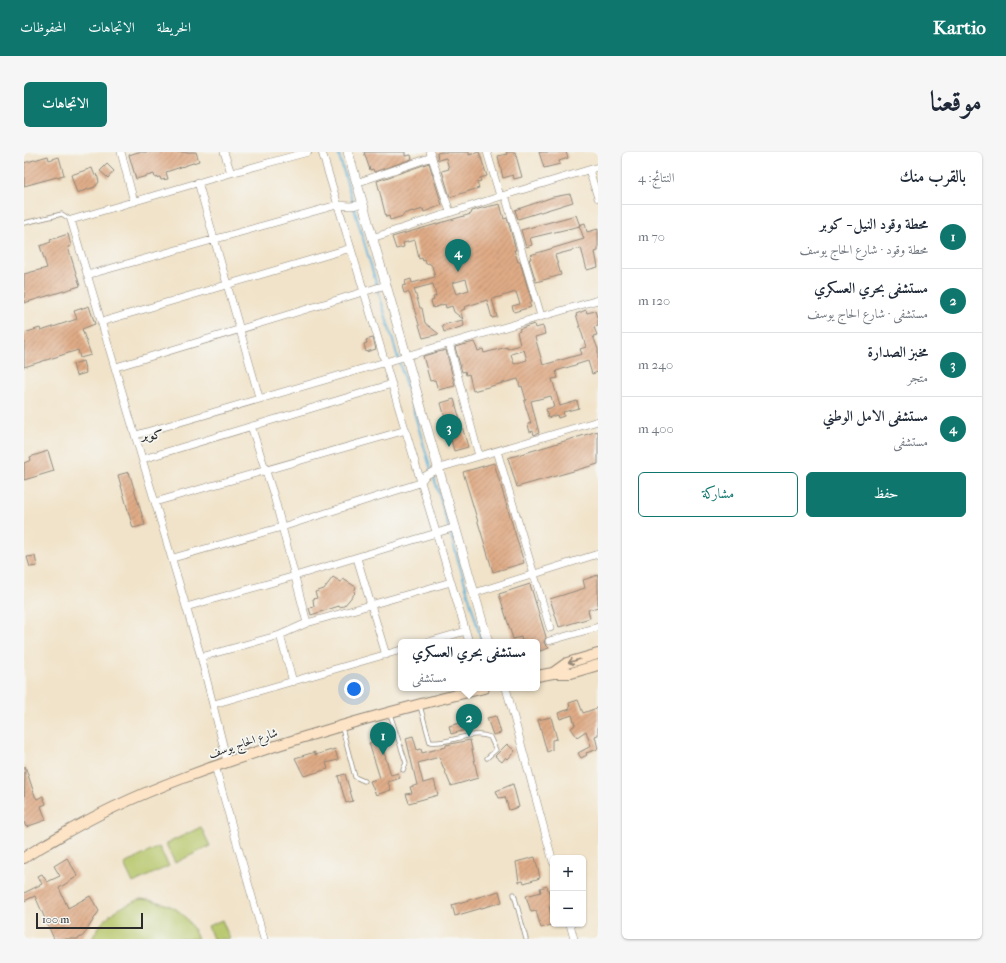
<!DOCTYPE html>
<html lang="ar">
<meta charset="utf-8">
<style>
body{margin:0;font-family:"IM FELL French Canon",Amiri,serif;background:#f6f6f7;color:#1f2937;direction:rtl}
.controls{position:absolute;right:12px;bottom:12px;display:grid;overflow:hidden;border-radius:6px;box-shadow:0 1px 3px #0004}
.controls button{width:36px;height:36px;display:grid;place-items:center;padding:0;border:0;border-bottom:1px solid #e0e1e3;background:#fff;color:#1f2937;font:20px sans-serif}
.scale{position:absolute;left:12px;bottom:10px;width:107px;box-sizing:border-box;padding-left:4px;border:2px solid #2b2b2b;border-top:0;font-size:11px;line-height:14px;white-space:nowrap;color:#2b2b2b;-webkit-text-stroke:3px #f6f6f2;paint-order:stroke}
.you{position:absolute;left:330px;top:537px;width:14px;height:14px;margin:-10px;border:3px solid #fff;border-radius:50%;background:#1a73e8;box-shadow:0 0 0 6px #1a73e833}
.badge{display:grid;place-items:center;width:26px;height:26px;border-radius:50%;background:#0f766e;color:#fff;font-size:13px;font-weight:700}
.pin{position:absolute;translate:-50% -33px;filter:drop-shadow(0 1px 2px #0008)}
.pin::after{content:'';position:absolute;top:21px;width:14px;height:12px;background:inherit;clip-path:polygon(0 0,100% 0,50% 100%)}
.popup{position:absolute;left:374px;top:487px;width:142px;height:52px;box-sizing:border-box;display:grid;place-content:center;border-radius:6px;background:#fff;filter:drop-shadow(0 1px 3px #0005);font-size:13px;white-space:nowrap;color:#747a83}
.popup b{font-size:15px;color:#1f2937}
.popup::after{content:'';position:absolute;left:50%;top:100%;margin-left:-8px;border:8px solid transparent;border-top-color:#fff}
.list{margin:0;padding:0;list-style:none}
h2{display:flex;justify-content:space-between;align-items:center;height:52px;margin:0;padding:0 16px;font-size:17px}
h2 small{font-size:13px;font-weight:400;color:#747a83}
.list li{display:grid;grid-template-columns:26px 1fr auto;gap:12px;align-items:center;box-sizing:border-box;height:64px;padding:0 16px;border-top:1px solid #e0e1e3}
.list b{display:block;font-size:15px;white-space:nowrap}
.list p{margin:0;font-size:13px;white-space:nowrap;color:#747a83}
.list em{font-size:13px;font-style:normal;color:#747a83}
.actions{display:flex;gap:8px;padding:12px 16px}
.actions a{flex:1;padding:9px 0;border:1px solid #0f766e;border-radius:6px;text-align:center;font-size:14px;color:#0f766e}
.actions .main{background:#0f766e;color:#fff}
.map{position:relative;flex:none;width:574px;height:787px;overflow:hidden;direction:ltr;border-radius:6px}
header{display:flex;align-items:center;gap:24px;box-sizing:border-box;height:56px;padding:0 20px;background:#0f766e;color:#fff}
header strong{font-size:19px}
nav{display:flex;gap:22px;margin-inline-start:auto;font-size:14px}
.intro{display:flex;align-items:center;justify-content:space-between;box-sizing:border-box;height:96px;padding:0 24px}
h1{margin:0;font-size:28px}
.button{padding:10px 18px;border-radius:6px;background:#0f766e;color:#fff;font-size:14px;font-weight:700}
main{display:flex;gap:24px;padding:0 24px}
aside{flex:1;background:#fff;border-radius:6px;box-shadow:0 1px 3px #0004}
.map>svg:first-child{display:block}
</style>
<header>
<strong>Kartio</strong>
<nav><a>الخريطة</a><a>الاتجاهات</a><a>المحفوظات</a></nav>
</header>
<div class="intro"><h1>موقعنا</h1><a class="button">الاتجاهات</a></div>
<main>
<aside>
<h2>بالقرب منك<small>النتائج: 4</small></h2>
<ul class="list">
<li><span class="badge">1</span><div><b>محطة وقود النيل - كوبر</b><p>محطة وقود · شارع الحاج يوسف</p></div><em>70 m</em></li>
<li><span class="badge">2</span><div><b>مستشفى بحري العسكري</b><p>مستشفى · شارع الحاج يوسف</p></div><em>120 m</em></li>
<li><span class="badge">3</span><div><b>مخبز الصدارة</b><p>متجر</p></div><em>240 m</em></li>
<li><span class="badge">4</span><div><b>مستشفى الامل الوطني</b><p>مستشفى</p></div><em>400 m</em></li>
</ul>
<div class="actions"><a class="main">حفظ</a><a>مشاركة</a></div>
</aside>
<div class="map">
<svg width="574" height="787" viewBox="0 0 574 787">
<defs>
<pattern id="building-hatch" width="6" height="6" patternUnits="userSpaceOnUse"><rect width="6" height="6" fill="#dfab86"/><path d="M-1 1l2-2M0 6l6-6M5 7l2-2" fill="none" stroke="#b58b6e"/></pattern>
</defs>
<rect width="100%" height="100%" fill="#f6f6f2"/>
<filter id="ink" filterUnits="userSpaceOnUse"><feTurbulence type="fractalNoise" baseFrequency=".025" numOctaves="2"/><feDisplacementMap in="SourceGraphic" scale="8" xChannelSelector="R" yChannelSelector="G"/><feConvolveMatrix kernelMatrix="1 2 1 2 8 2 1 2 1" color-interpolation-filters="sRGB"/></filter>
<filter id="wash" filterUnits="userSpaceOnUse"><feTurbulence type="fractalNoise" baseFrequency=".012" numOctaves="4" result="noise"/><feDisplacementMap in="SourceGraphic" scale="16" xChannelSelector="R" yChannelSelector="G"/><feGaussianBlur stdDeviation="0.9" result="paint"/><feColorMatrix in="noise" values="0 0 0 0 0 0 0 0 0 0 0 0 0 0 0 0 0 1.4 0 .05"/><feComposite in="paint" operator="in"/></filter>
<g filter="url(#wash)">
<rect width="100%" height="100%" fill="#f1e3c9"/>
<path fill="#b6c669" stroke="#70784a" d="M177,675L186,694L151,711L142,692Z
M135,695L145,714L109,731L100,712Z
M117,747C148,751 161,757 174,787H68C80,763 93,756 117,747Z
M198,768L206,787H189L184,774Z"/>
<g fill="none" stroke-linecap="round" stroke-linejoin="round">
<path stroke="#5eb2da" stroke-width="2" d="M314,0L329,51
M330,56L353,134
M354,138L407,318
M409,322L458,490"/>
</g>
<g id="blocks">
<path fill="url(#building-hatch)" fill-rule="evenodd" d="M114,0H172L175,9L142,20L144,27L137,28L136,25L131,26L130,22L112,27L105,3Z
M340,0H381V4L387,3L388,7L350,20L349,17L346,18Z
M417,0H445V3L455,0L463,24L456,26L457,29L453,30L455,36L426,45L418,19L425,17L422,6L414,8L413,1Z
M482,0H491L498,25L490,27L489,23L479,26L474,4L483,2Z
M515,0H542L544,6L535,9L536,12L520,16Z
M24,4L25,8L35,5L40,23L0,34V11Z
M405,11L418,53L400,60L399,57L389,60V59L379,62V64L366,68L365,64L362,65L353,29Z
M83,12L90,19L84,26L76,19Z
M68,16L71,24L73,22L75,30L71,35L53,41L47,23Z
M546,42L549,50L494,67L491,58L529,45Z
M476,52L480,67L483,66L492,98H490L494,110H496L508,150L505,151L507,155L490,160L488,154L496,152L492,140L468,147L473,165L468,166L463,148L440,155L441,157L436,159L439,167L430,160L428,154L422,156L421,152L409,156L407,149L410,148L409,145L412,144L409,132L390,137L396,156H398L401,171L415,182L399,186L386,143L384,140L380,141L378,134L382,133L381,129L387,127L388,131L411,125L408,114L405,111L402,112L401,108L399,109L398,106L395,107L391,88L379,91L380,95L372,97L368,85L447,62L448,59L458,56ZM442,127L445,138L432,142L428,131Z
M552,63L556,74L506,86L508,93L502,95L497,78Z
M561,71L563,80L574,77V99L571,100L574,115L563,118L557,96L531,103L537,123L512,130L505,107H507L506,103L560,87L555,73Z
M44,82L47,94L44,95L56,134L0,151V122L23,116L16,94L27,90L26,88Z
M65,154L71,172L58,177L67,203L56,206L54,198L0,215V181L16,176L17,179L53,167L50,159Z
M562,158L563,161L571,159L574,168V174L570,175L573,183L569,184L574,197V220L568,222L564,209L532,219L534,226L528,227L536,254L553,249L555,256L539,260L540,264L534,266L533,263L524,266L522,257L530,255L527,244L507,249L515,281L510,283L509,279L506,280L505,277L504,272L507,271L500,249L502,248L498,234L496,235L494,227L449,239L445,222L442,223L441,219L438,220L431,195L450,190L454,199L459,197L460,201L483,195V197L496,193L493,180L496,179L495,177L510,172L511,176L519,174L521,182L511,185L519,213L558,202L556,197L562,195L552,162ZM500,198L503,208L490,212L487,202Z
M439,168L440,174L420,180L418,173Z
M349,186L352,197L342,200L340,192L343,191L342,188Z
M422,198L431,234L414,238L411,228L406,229L399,204Z
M59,209L62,221L52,224L49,212Z
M430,247L444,295L430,299L417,251Z
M574,279V312L493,335L484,306Z
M24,299L30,319L0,328V311L7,308L6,305Z
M470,311L500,411L469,420L439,320Z
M105,320L121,373L109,376L94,323Z
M11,404L13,414L6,415L3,405Z
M574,423V455L564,458L566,466L535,475L526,447L561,436L559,428Z
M309,425L317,430L319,427L332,435L330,440L331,441L320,454L315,455V454L287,463L285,456L290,455L289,447L293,446L291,440L300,437Z
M506,432L522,485L520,491L525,496L513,500V490H498L497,485L489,487L475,442Z
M554,548L559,561L573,556L574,560V583L571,584L574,597L562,601L563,603L557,606L554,601L567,594L562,579L553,585L547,576L551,573L548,563L536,567L534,561L546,557L545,551Z
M451,558L455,573L449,574V576L427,582L425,574L436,571L434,562Z
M472,564L477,581L469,583L463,566Z
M527,565L533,587L528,588V598L523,600L514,568Z
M389,584L393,598L397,597L398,601L422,595V593L446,588L454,626L427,634L415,605L394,611L399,631L410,628L414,643L385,651L382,642L388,641L386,635L393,633L382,586Z
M356,588L367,623L374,621L376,626L364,630L367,638L352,643L346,629L356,626L345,591Z
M483,592L491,599L484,607L482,605L478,610L471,604Z
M311,597L314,608L302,611L304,617L280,624L271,606L291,600V603Z
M1,614L11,644L13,647L19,644L22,652L17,654L22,668L2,675L0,670Z
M321,622L329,649L322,651L314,624Z
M489,632L495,655L485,658L481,645L475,646L472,639Z
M511,705L516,726L500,731L499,729L495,730L492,710Z
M43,706L54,724L35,736L44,756L66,744L75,759L59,784L53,787H30L11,744L0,749V741L18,732L14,724L18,722L23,730L36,724L30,714Z
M523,734L529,754L525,755L530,772L517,776L512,759L507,760L502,744L517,740L516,736Z
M475,739L478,750L431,764L428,753Z"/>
</g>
</g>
<g filter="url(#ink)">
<use href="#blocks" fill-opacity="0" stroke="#8e877a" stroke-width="1"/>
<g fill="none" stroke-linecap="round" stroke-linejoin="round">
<defs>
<path id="service" d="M0,71L38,62L47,68
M396,554L406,590C427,593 445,577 466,585L472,598L463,606
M366,562L382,611L379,618
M318,576L331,625L340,629
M490,742L502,787"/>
<path id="minor" d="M97,0L110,50
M200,0L207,21
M298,0L445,490
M406,0L426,60
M463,0L476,44
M565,18L574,46
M174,30L235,245
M332,31L408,5
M481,43L517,164
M348,86L481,43L574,15
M63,123L313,53L327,54L339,52
M77,170L327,96
M425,191L455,304
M92,215L362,133
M227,274L250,344L283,471
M112,283L574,148
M473,299L526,476
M119,307L368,232
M131,350L382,278
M149,406L258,375L396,331L401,324L415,316L574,269
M333,406L362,503
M450,441L574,402
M162,455L271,424L432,375
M256,483L269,530
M525,489L574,475
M404,490L442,479
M177,505L256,483L283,471L427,430
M482,536L529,710
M190,552L377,498
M203,609L177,505L47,68L207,21L284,0
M191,614L240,787
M546,772L550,787"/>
<path id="tertiary" d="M324,0L464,490"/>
<path id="secondary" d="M529,521L543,511L574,502
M513,524L529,521H547L574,513
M0,706C9,699 21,693 31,687C72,662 114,643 159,626C257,589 358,561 460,536"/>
</defs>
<use href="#service" stroke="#8e877a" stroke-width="5"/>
<use href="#minor" stroke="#8e877a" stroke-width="8"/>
<use href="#tertiary" stroke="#8e877a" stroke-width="10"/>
<use href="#secondary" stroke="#8e877a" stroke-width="12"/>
<use href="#service" stroke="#fff" stroke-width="3.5"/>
<use href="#minor" stroke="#fff" stroke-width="7"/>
<use href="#tertiary" stroke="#fff" stroke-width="9"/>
<use href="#secondary" stroke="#fee4c6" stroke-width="10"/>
</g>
<defs><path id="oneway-shaft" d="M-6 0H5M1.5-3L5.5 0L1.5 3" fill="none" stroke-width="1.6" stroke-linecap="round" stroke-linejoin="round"/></defs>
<use stroke="#948878" href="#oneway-shaft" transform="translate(550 509) rotate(164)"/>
</g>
<g text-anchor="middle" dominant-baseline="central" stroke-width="3.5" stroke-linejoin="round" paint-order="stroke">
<g font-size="12" fill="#2b2b2b" stroke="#f6f6f2">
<text transform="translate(219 591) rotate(-18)">شارع الحاج يوسف</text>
</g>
<g font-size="13" font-weight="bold" fill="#2b2b2b" stroke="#f6f6f2">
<text x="128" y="282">كوبر</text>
</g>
</g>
</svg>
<div class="controls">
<button>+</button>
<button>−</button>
</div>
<div class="scale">100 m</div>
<div class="you"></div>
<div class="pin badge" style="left:359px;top:603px">1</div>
<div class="pin badge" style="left:445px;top:585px">2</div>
<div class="popup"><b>مستشفى بحري العسكري</b>مستشفى</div>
<div class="pin badge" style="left:425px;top:295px">3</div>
<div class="pin badge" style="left:434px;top:120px">4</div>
</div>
</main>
